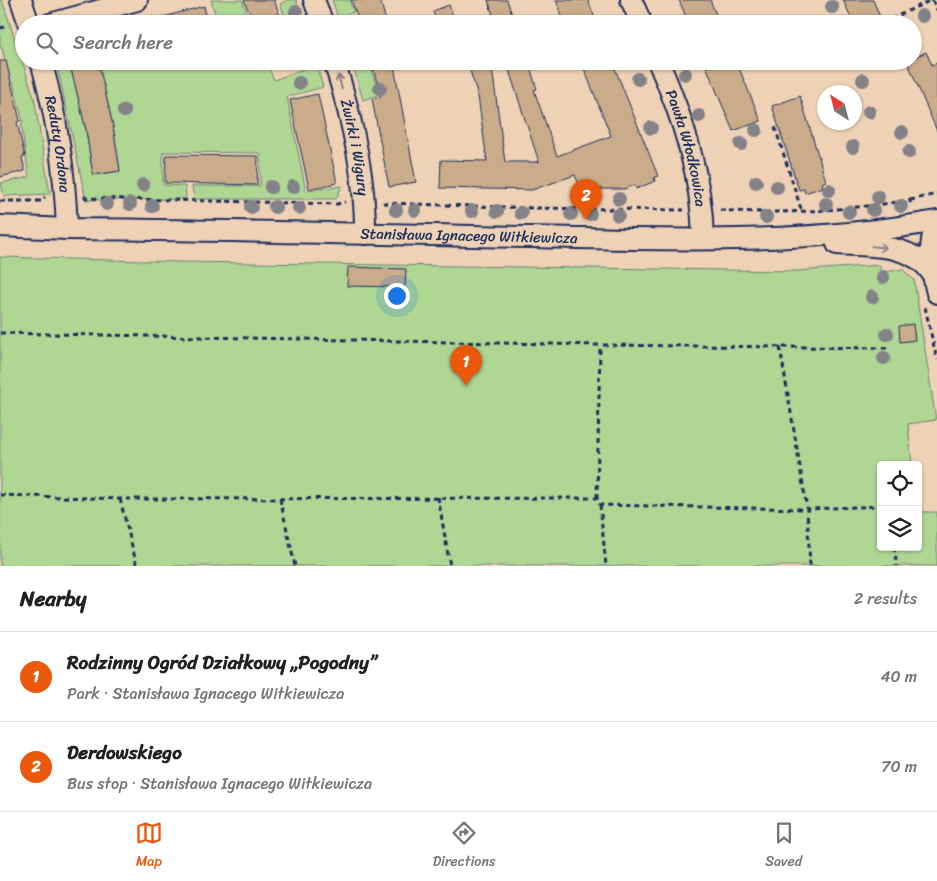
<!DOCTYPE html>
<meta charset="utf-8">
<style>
body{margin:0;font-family:Sriracha,sans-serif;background:#f2f2f2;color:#202124}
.controls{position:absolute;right:15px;bottom:15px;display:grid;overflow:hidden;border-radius:5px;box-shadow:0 1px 4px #0004}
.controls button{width:45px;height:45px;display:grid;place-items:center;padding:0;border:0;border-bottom:1px solid #e0e0e0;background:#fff;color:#202124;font:25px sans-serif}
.compass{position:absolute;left:817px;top:85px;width:45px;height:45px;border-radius:50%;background:#fff;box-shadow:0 1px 4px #0004;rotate:324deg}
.you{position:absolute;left:396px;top:295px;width:18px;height:18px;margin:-12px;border:4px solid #fff;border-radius:50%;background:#1a73e8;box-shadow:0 0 0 8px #1a73e833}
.badge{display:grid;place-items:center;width:32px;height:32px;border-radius:50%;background:#ea580c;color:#fff;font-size:16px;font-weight:700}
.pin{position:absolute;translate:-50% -41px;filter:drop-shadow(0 1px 2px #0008)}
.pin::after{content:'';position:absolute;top:26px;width:18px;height:15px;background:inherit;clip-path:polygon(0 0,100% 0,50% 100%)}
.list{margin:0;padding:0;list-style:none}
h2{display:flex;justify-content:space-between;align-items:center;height:65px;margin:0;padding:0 20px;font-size:21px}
h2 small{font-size:16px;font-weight:400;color:#757577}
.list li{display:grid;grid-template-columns:32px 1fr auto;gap:15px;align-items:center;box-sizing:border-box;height:90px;padding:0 20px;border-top:1px solid #e0e0e0}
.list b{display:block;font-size:19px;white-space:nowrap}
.list p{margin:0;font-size:16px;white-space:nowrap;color:#757577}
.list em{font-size:16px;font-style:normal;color:#757577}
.icon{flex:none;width:28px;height:28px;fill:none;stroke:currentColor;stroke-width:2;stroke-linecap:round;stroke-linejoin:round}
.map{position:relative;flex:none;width:937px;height:566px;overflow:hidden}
.search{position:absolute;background:#fff;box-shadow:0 1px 4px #0004;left:15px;right:15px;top:15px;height:55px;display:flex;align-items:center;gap:12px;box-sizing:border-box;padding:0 18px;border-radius:28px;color:#757577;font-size:19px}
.sheet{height:245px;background:#fff}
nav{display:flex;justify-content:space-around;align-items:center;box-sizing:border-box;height:70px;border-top:1px solid #e0e0e0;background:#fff;font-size:14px;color:#757577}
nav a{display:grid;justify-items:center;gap:2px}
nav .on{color:#ea580c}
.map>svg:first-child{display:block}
</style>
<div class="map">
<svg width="937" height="566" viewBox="0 0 937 566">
<rect width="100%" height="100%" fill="#efd2b6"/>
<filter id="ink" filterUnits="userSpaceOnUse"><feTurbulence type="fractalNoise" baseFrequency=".02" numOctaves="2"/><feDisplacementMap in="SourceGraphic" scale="10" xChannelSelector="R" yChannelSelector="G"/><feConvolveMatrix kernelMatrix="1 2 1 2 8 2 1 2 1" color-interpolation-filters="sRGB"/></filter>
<g filter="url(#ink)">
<path fill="#afd692" stroke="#658278" d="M0,0H2L34,97L50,194L4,196L1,183L29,177L21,124L23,123L13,83H10L2,48H0Z
M211,0H242L251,24H218Z
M288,0H296L303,24H288L280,4Z
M332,0H349L354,12L338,17Z
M121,11L124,24H74Z
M56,61H69L86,130L93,175L120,171L113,126L98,61H266L274,80L306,68L303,61H315L323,87L287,97L306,191L342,186L336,199H194L192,186H260V153L163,152V185L185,186L186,199L86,200Z
M369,61L379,95L363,100L352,62Z
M0,257L182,262L796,271L880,265V273L902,269L914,280L936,420L908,424L912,465H881V547H918V512H937V566H0Z"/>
<path fill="#caac8a" stroke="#1b2f5e" d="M244,0H274L283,24H254Z
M351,0H380L387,24H360Z
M488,0H507L515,24H496Z
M556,0H588L597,24H565Z
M679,0H710L720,24H689Z
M843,0H873L883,24H854Z
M449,5L456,24H437L433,11Z
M204,6L208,24H157L156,19Z
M926,52L932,65L937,63V131L907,61H913V58Z
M0,61H6L20,121L17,122L25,157H22L25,171L0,177Z
M69,61H98L113,126L120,171L93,175L86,130Z
M371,61H393L416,182L389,187L372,99L381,97Z
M467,61H491L505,162H539L506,61H528L537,89L534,90L557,156L611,136L581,61H612L658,176L654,178L655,181L636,189L635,185L624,189H581L575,175L532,190L440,188L441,160L487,161L478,96Z
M704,61H736L761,121L733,131Z
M318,94L337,183L309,189L290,100Z
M800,96L826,181L822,183L823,187L805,193L804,189L799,190L772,106Z
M166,155L258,156L257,185L165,183Z
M348,267L406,269L405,287L347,286Z
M913,324L915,340L900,342L899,326Z"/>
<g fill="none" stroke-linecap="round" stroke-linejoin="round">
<defs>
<g id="minor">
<path d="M21,0L29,24"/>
<path d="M314,0L323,24"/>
<path d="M631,0L642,24"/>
<path d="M50,24L137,0"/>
<path id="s1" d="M41,61C57,117 65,172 67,229"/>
<path id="s2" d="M334,61C351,115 366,178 365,234"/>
<path id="s3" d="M658,61C683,118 702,177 703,239"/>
<path d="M937,222C927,246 931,269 937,293"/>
<path id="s4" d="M0,226L67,229C222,230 377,234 531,237C667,240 803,245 937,221"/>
<path d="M837,244C870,247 911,242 932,273"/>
</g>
</defs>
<use href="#minor" stroke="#1b2f5e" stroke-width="24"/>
<path stroke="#1b2f5e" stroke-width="3" stroke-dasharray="5 4" stroke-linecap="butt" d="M932,0L937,10
M883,23L931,0
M0,28L9,26
M775,127L802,212
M84,196L86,198L337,204L345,202
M910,200L937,194
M0,201H41L45,197
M383,203L534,208L684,210
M720,210C784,215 847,210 910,200L911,207
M925,307L937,360
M0,333L600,345L891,348
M780,347L807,509L810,566
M0,495L120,499L597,498L600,505L807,509L881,506
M438,497L450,566
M597,498L600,345
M120,499L137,566
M280,499L295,566
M600,505L606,566
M894,547L897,566"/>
<use href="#minor" stroke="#efd2b6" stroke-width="20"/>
</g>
<g fill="#838288">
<circle cx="832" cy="7" r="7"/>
<circle cx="296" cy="12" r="7"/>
<circle cx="922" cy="16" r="7"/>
<circle cx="685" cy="74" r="7"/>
<circle cx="638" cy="79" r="7"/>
<circle cx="863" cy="80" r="7"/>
<circle cx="299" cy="83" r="7"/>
<circle cx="380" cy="88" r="7"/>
<circle cx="124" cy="111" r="7"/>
<circle cx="869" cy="112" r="7"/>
<circle cx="699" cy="116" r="7"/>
<circle cx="651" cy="128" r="7"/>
<circle cx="756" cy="130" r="7"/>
<circle cx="902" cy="132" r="7"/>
<circle cx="741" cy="144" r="7"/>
<circle cx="853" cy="147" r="7"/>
<circle cx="909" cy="152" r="7"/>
<circle cx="756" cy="182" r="7"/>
<circle cx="143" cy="185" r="7"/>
<circle cx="271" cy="187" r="7"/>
<circle cx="293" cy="187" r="7"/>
<circle cx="777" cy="187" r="7"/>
<circle cx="829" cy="190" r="7"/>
<circle cx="878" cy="197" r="7"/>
<circle cx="619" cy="199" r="7"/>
<circle cx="107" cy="204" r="7"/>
<circle cx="130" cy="204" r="7"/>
<circle cx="826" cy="204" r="7"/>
<circle cx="152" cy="206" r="7"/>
<circle cx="901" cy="206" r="7"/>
<circle cx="251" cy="207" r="7"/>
<circle cx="275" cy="207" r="7"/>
<circle cx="299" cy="208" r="7"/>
<circle cx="396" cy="210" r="7"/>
<circle cx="415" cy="210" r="7"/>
<circle cx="873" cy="210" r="7"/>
<circle cx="472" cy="211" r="7"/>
<circle cx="497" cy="211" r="7"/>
<circle cx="849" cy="212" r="7"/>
<circle cx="521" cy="213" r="7"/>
<circle cx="571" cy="214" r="7"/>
<circle cx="590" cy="214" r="7"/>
<circle cx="618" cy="215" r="7"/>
<circle cx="766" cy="217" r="7"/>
<circle cx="883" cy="277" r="7"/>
<circle cx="872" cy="297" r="7"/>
<circle cx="887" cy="334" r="7"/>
<circle cx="884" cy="358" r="7"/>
</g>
<defs><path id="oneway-shaft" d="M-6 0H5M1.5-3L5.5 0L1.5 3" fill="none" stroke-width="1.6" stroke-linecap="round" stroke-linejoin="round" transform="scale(1.25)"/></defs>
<g stroke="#85808a">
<use href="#oneway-shaft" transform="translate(340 82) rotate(-105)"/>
<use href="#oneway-shaft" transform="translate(879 247) rotate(5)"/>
</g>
</g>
<g text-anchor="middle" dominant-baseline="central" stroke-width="4.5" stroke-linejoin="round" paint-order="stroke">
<g font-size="15" fill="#1b2f5e" stroke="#efd2b6">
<text stroke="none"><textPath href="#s1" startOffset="85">Reduty Ordona</textPath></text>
<text stroke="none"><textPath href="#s2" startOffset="89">Żwirki i Wigury</textPath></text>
<text stroke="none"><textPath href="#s3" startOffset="92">Pawła Włodkowica</textPath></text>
<text stroke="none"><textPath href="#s4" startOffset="469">Stanisława Ignacego Witkiewicza</textPath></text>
</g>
</g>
</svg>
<div class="controls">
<button><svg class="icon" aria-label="locate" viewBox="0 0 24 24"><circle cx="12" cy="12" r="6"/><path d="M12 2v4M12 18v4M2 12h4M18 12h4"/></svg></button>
<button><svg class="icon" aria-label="layers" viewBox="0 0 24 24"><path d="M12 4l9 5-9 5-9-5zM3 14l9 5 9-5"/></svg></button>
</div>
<svg class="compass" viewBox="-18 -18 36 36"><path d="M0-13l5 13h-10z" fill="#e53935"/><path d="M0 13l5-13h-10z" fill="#757577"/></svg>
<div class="you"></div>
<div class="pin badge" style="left:466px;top:386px">1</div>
<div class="pin badge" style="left:586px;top:220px">2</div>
<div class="search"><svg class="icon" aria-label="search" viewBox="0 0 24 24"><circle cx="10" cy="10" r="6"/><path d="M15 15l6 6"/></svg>Search here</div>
</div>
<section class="sheet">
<h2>Nearby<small>2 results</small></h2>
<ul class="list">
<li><span class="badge">1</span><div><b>Rodzinny Ogród Działkowy „Pogodny”</b><p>Park · Stanisława Ignacego Witkiewicza</p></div><em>40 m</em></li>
<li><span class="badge">2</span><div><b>Derdowskiego</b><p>Bus stop · Stanisława Ignacego Witkiewicza</p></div><em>70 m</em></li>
</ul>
</section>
<nav>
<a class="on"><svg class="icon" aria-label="map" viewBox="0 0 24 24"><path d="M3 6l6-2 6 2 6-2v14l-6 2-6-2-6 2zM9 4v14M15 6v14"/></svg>Map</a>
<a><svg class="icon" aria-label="directions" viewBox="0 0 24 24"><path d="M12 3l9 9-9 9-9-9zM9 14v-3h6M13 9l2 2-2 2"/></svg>Directions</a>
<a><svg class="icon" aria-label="saved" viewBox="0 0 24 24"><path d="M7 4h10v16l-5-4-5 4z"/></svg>Saved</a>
</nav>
